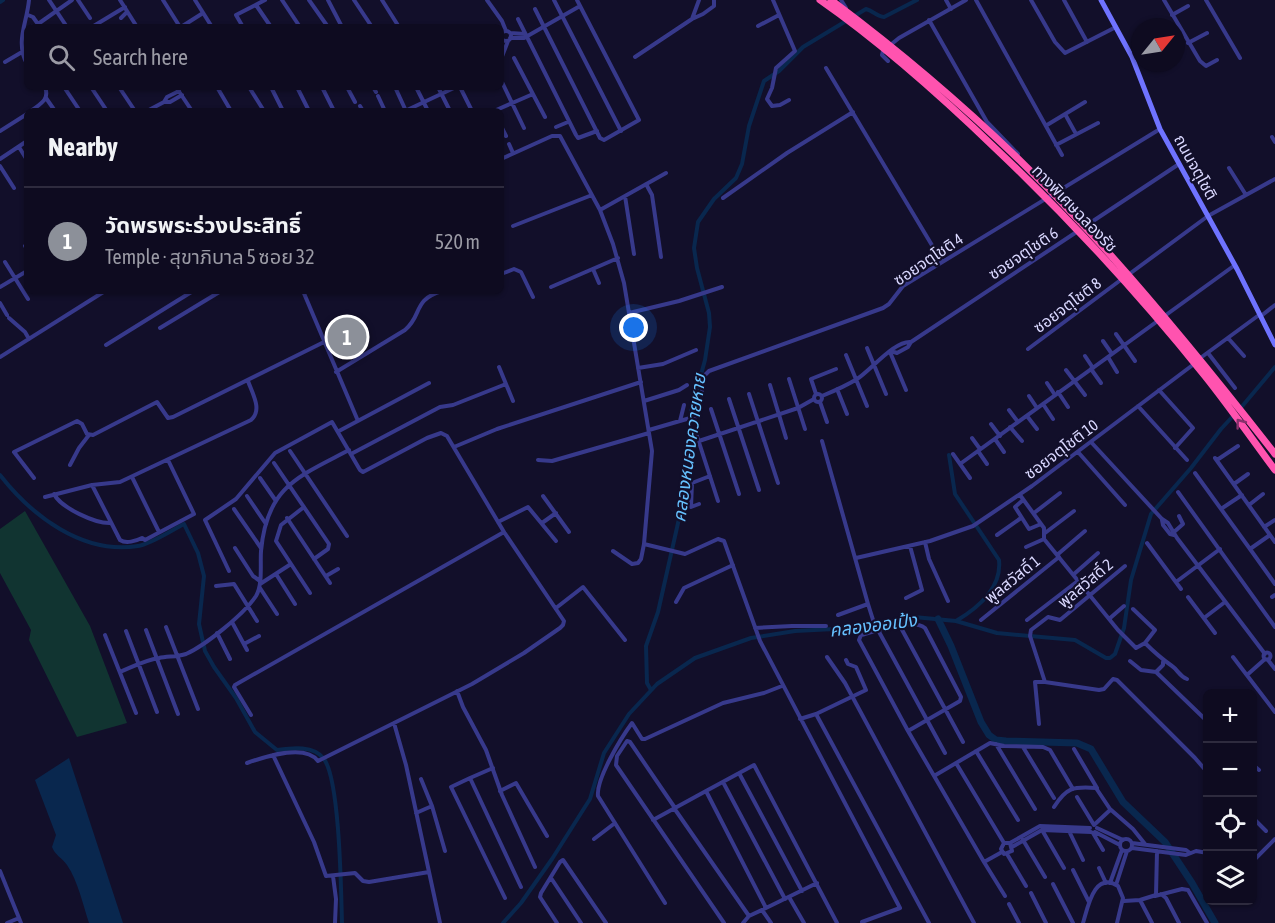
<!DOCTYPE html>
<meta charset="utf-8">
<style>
body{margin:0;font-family:"Asap Condensed","Noto Sans Thai",sans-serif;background:#1c192d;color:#f1f3f6}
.controls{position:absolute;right:18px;bottom:18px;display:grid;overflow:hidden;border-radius:9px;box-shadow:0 2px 4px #0004}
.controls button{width:54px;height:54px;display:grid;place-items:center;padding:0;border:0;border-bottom:2px solid #2e2b3e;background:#0e0b20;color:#f1f3f6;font:30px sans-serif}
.compass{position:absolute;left:1131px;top:18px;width:54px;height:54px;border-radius:50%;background:#0e0b20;box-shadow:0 2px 4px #0004;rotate:60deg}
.you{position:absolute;left:634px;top:328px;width:21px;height:21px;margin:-15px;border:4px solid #fff;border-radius:50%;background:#1a73e8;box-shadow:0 0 0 9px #1a73e833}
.badge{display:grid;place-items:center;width:39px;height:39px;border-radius:50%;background:#8c9099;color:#fff;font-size:20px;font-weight:700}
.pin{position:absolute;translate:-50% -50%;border:3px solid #fff;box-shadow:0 2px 6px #0006}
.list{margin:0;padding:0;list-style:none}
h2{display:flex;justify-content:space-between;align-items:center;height:78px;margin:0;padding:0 24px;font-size:26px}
h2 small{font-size:20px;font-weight:400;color:#9b9ba5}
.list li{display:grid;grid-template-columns:39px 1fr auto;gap:18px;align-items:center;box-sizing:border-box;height:108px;padding:0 24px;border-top:2px solid #2e2b3e}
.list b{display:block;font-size:22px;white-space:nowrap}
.list p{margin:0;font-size:20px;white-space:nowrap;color:#9b9ba5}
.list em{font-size:20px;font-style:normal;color:#9b9ba5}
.icon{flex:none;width:33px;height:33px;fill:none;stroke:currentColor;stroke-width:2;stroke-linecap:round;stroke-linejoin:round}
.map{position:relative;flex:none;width:1275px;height:923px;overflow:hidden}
.search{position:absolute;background:#0e0b20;box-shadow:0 2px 4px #0004;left:24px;top:24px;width:480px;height:66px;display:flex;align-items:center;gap:15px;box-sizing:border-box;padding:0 21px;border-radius:9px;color:#9b9ba5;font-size:22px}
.panel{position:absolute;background:#0e0b20;box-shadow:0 2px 4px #0004;left:24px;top:108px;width:480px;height:186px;border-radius:9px}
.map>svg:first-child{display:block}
</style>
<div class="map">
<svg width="1275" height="923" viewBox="0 0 1275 923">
<rect width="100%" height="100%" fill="#120f2a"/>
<path fill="#113431" d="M25,511L90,626L127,723L77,737L29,640L31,630L0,573V529Z"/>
<path fill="#09274e" d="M69,758L123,923H89C83,905 78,881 67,865C62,858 55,855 52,847L56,835L35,780Z"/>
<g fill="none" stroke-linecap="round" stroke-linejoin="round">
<path stroke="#09274e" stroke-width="4" d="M0,2L3,0
M1239,410L1275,367
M949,455L955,494L999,560C1002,588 978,608 956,621
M0,475C32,516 83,555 138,546C151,544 172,530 184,524L198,553L204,576L199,624L205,651L214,667L236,698L255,732L277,750C292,748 314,745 324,759C340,781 341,892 342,923
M651,690L647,683L646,646L658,612L685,492L691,411L705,360L710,327L709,313L697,268L694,248L698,222L714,199L736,178L742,164L749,126L764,81L779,71L803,47L866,9C873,11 877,16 884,17L917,0
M503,923L521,903L552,859L590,799L604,753L629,714L657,684L695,658L751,638L795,631L854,628L914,617L956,621L997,633L1075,640L1106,658H1110L1115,654L1124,628L1131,580L1151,514L1191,468L1221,429L1234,415"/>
<path stroke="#09274e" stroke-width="7" d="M938,619L951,646L981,722L989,735L996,740L1006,741L1077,743L1091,749L1123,802L1165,842L1192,883L1215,923"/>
<path stroke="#37398b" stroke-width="4" d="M49,0L67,27
M78,0L90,18
M120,0L137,27
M163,0L180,27
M195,0L212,27
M282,0L300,27
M309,0L328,27
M328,0L342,27
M354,0L372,27
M382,0L399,27
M487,0L502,21L506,31
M554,0L621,131
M773,0L795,51L776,68L772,88L767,99L772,106L780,105L789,100
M841,0L846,8
M946,0L951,9
M976,0L1062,155
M1031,0L1055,42L1065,53L1116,27
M1064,0L1087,42
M1164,0L1200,61L1206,66L1217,60
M1206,0L1240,58
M256,5L271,27
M535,9L600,138L604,140L639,120L577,0
M28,15L33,17L40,27
M1172,15L1188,6
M121,18L127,12
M518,19L576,135L578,138L597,131
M692,19L703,14L714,6V0
M929,20L987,122L1018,154
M758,26L779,15
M31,27L38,24L72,0
M92,27L125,7
M181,27L203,13
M243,27L236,15L265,0
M501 36a5 5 0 1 1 10 0a5 5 0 1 1-10 0Z
M510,33L525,34
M510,38H524L580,6
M1188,43L1207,33
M635,57L692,19L699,0
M514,58L545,117
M501,59L508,41
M888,61L882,55L883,51L899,38L966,0
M5,62L22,52
M27,64C15,42 27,23 29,0
M826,68L942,262
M501,80L524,128
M64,87L80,111
M91,87L107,111
M119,87L135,111
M176,87L192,111
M217,87L231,111
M249,87L264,111
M271,87L283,111
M297,87L309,111
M322,87L334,111
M347,87L355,102
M373,87L376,92
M395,87L406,111
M416,87L428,111
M438,87L450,111
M460,87L472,111
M179,91L167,97L164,102H170L182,95
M378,96L385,111
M46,98L55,111
M360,106L363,111
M31,111C40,104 50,100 45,87
M147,111L164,102
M405,111L456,87
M494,111L533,94
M1065,114L1076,134
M1047,125L1085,102
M501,126L506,136
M556,127L568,122
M0,131L27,114
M1272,137L1275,142
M509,144L513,153
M1056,145L1098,123
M19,147L27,160
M0,159L27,141
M501,159L552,136H560L600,210L613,244L624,283L652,451L644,544L641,559L638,563L632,564L613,551
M0,166L14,188
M1229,168L1246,195
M646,184L652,195L661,257
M625,196L634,254
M723,198L787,153L853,112
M600,210L666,173
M513,226L592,195
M1084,227L1179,164
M25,246L27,249
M5,262L28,299
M593,269L599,283
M501,274L514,269L521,272L533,297
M1128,275L1208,216L1275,179
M0,287L27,271
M551,287L618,258
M303,291L358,421
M442,291H457
M0,303L7,315
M629,313L679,301L722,287
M1261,316L1275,305
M9,318L25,332L29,339
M160,328L221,291
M1116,334L1135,361
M1228,338L1244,356
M1103,341L1112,354
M106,345L193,291
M867,348L886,394
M1028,349L1122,279
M891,351L897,353L908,347L911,342L1078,231
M890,352L906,390
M1208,353L1235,388
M846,355L867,406
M1085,356L1093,368
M0,357L105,291
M1108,357L1117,372
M1199,359L1259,315
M499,367L513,401
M638,368L663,364L696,350
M1091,369L1101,383
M1066,370L1085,395
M336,372L405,330C423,315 412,300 442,291
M789,379L805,429
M1047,383L1055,395
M770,385L786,438
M837,389L847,414
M1159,390L1193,428L1175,448
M1058,392L1068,407
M814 398a4 4 0 1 1 8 0a4 4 0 1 1-8 0Z
M749,394L778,483
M816,394L811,379L836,369
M822,396C834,391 846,386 857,379C871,370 895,340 911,342
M1029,396L1037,408
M729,399L759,490
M644,401L679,390L687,385
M820,402L827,422
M1043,404L1053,419
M1138,406L1187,460
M711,409L739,494
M1009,410L1018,422
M1027,416L1037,429
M680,421L684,405
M991,424L1000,436
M1010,427L1022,441
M649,430L697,416L705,375L709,371L883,308L889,304L903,286L1160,129
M695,430L718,501
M339,431L429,383
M972,438L980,449
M995,439L1004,452
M699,441L798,408L814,399
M822,441L868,604L838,615
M1091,442L1162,519L1168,523L1177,538L1265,654
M454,447L497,429L641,382
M290,451L347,536
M978,451L987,464
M1078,452L1125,505
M351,454L440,407L453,405L506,384
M953,454L970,478
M1215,458L1275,542
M538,460L552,461L649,433
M1217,460L1238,446
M274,463L329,544L328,549L314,559
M960,464L1235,265
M70,465L79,448L89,435
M1195,473L1250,549
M132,477L159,532
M34,478L14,452L77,421L82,424L87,434L93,435L157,402L168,418L173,417L324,342
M260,478L276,501
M1234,484L1248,474
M92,485L120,540C126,544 136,541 142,538L145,540L194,514L168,460
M1178,492L1275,627
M54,494C61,508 96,524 111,523
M1020,495L1044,528V539L1118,630L1136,648L1145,643L1155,630L1133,609
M247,496L266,524
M543,496L569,532
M45,497L92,485L120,482L251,420C263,410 252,393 248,381
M1023,500L1015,507L1029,529L1041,524
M699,504L691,507L692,483L710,476
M1249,505L1263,494
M304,507L281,525L276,541L310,593
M234,509L261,548
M1221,509L1242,495
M1034,513L1060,493
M287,518L330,583
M1162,520L1163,525L1170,534L1174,535
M498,522L528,507L556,541
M542,523L556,513
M1264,527L1275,520
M1174,532L1183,524L1179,516
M1045,533L1074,511
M997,535L1021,518
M1270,535L1250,549L1275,584
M925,542L929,559L948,601
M1147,543L1181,589
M644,544L685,554L718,539L724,541L760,641L900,908L862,922
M1026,547L1044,539
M235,548L253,576L260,581
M1057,555L1085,531
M856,558L930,541L973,526L1032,486L1194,364
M1125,566L1060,620L1048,617L1031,630L1030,636L1045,682L1099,690L1104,689L1113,679L1117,680L1195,758L1208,773
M229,571L205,520L236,499L275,453L332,422L360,470L363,472L427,438L441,433L447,436L504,532L564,621L563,625L560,628L524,653L472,684L318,761C305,743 264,757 247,763
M276,574L295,604
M1074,574L1098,553
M326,576L338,569
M1176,582L1220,549
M260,584L291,564
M216,586L234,584L257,621
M260,588L277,614
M1188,597L1215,633
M1272,597L1275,595
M906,598L922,590L910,546
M676,602L684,588L733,565
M868,604L874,623
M556,608L583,587L625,640
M1204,618L1225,602
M1109,619L1124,606
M981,620L1059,557
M1027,620L1079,580
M232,622L247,650
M900,626L963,742
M166,627L198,709
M755,628L792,626H826
M146,630L178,714
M878,630L945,753
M126,631L157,712
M217,633L230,659
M105,635L136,713
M1145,643C1154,652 1162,659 1172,666C1178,670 1179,676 1187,679
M244,644L259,636
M1263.5 656a3.5 3.5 0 1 1 7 0a3.5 3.5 0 1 1-7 0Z
M827,657L845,683L974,923
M1233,657L1275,712
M1268,660L1275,669
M1130,661L1141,670L1156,672L1208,722
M120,672C132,667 145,660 159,658C167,656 177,657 186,654C206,645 244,614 256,596C263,584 260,564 261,551C267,486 298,477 349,450
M1156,672L1163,665V662
M1247,675L1265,659
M457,691L463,707L486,750L502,795L535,867
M816,714L929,923
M251,715L234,687L235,685L504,532
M800,719L816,714L866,690L856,667L848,664L846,660
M394,723L406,765L440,923
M1039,724L1035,682H1045
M908,731L960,701L961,697L925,628C912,618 876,631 861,635L859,640L908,731L984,862
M996,744L1035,809
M1023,747L1054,798
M1074,749L1097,788
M976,751L1018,820
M273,755L314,842L326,876L355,873L363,881L369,882L429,872
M956,763L1004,843
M1252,764L1259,770
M493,768L470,778L521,887
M739,773L802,891
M934,776L990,743L1004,746L1043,747L1050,750L1073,789
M470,778L451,787L505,898
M421,779L432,806L445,851
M723,782L785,899
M500,791L516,783L547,836
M1077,797L1094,825L1109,811
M1054,807C1066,788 1073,786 1096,788L1110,809L1133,829L1145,844
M674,808L749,916
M675,808L630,742L627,741L617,756L616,765L724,923
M416,813L432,806
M1252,817L1266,831
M653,820L706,791
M1097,828L1123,840
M1042,830L1064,868
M1069,831L1083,860
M1095,832L1120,845
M1093,833L1103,850
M1120 845a6 6 0 1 1 12 0a6 6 0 1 1-12 0Z
M594,839L615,823
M1023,840L1045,877
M1010,843L1012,851L1004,854L1001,849L1004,843H1010L1040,826L1090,828
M1132,843L1186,850L1190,853
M1012,847L1042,830L1091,832
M1132,848L1186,855L1196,851L1208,853
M1002,852L984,862L1005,896
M1007,854L1026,886
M1252,862L1275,839
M1099,868L1106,883
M1073,870L1089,902
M0,871L21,923
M333,876L336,899L335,923
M551,878L581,923
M817,883L766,908L706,791L754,765L837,923
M1110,883L1122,850
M1053,884L1073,923
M1116,885L1127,851
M1031,893L1046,923
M1161,894L1166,898L1179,923
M1155,896L1182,889L1188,890L1207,923
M789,897L804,923
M1140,900L1152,923
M1124,901L1140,900L1156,895L1157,851
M665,903L598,796C596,779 621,738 632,723L642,739H645L723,703L764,693L782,686
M1009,904L1019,923
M762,910L771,923
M7,923L19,918
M557,923L540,897L541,893L560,862L563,860L606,923
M743,923L749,916L766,908
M1083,923C1088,907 1094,871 1118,886L1123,898L1117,923"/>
<path stroke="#6f73ff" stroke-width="5" d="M1101,0L1132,57L1160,129L1237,269L1275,345"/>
<path stroke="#ff53af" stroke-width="7" d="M820,0C883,44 941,96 996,149C1071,220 1140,295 1205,376C1229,406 1252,439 1275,470
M831,0C922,68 1008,144 1085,227C1152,299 1214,376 1275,454"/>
</g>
<defs><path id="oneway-chevron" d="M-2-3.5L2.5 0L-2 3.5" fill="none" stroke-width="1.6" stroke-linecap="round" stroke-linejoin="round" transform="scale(1.5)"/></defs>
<use stroke="#88316c" href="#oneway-chevron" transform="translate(1240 423) rotate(-127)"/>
<g text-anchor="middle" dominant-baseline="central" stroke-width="4.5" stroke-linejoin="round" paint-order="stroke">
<g font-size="16" fill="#dad8ff" stroke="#120f2a">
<text transform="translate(1196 167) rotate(61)">ถนนจตุโชติ</text>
<text transform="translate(1075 208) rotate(46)">ทางพิเศษฉลองรัช</text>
<text transform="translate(1023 253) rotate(-34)">ซอยจตุโชติ 6</text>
<text transform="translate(928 259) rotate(-34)">ซอยจตุโชติ 4</text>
<text transform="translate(1067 305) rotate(-37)">ซอยจตุโชติ 8</text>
<text transform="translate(1061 449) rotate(-37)">ซอยจตุโชติ 10</text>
<text transform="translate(1012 579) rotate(-39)">พูลสวัสดิ์ 1</text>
<text transform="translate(1085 583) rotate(-40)">พูลสวัสดิ์ 2</text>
</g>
<g font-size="18" font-style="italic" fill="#66c1ff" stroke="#120f2a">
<text transform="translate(689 448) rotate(-82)">คลองหนองควายหาย</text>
<text transform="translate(873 625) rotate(-7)">คลองออเป้ง</text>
</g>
</g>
</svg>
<div class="controls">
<button>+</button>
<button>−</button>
<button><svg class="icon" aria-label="locate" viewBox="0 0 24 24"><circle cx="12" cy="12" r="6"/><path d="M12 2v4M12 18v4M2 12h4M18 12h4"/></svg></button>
<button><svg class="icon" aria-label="layers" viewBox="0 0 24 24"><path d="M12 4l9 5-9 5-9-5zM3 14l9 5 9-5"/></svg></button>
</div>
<svg class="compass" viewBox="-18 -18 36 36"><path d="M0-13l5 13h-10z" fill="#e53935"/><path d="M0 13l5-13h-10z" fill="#9b9ba5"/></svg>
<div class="you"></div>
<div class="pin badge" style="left:347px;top:337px">1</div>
<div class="search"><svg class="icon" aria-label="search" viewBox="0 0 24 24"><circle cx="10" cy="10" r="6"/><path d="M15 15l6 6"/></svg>Search here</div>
<section class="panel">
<h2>Nearby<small></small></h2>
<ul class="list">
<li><span class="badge">1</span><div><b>วัดพรพระร่วงประสิทธิ์</b><p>Temple · สุขาภิบาล 5 ซอย 32</p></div><em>520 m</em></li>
</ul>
</section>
</div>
